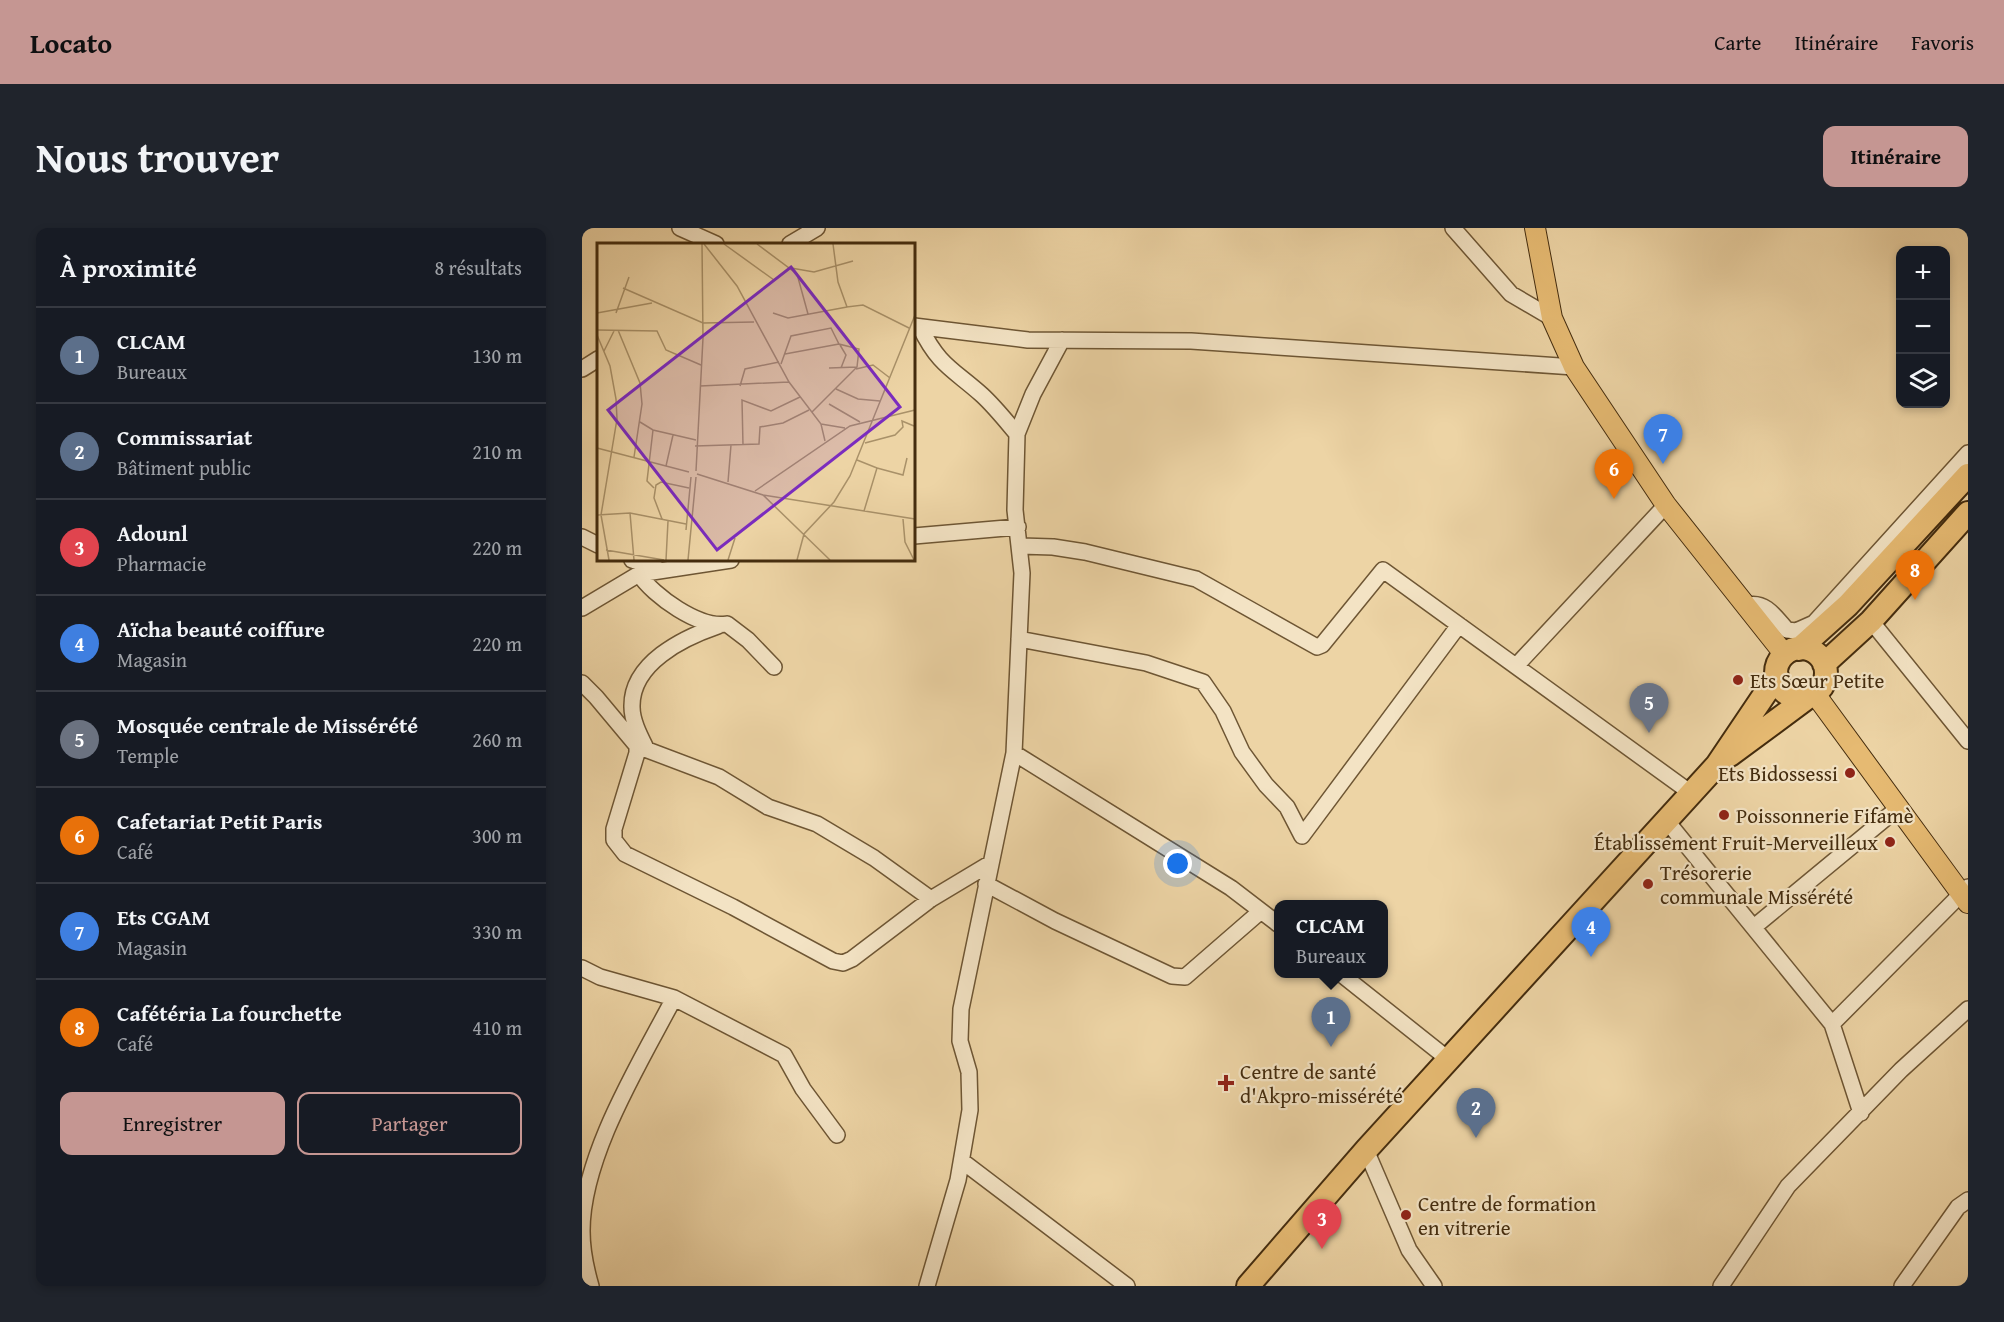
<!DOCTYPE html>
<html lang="fr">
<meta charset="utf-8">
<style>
body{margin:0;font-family:"Gentium Book Plus",serif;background:#20242c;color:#f1f3f6}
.controls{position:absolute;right:18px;top:18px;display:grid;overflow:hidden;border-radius:12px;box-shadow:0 3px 9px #0003}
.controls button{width:54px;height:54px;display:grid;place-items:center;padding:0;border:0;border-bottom:2px solid #363941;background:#171b24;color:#f1f3f6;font:30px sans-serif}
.you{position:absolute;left:596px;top:636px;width:21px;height:21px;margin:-15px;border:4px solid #fff;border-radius:50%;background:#1a73e8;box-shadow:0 0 0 9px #1a73e833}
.badge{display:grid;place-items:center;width:39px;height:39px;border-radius:50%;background:#c59692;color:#fff;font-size:20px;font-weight:700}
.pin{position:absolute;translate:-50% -50px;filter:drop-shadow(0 2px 3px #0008)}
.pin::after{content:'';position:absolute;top:32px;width:21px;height:18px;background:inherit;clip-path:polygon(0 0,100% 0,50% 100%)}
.popup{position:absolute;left:692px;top:672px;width:114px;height:78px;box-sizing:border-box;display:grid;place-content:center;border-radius:12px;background:#171b24;filter:drop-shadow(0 2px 4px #0005);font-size:20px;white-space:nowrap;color:#9ea1a6}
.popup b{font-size:22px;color:#f1f3f6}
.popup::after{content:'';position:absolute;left:50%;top:100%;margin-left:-12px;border:12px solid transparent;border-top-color:#171b24}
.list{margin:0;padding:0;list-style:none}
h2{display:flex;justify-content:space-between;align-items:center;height:78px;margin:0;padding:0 24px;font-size:26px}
h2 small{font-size:20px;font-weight:400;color:#9ea1a6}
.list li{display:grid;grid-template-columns:39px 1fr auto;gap:18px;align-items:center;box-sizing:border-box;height:96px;padding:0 24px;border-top:2px solid #363941}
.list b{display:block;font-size:22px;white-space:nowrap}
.list p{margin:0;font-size:20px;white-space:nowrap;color:#9ea1a6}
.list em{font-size:20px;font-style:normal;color:#9ea1a6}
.actions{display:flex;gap:12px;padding:18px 24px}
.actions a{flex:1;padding:14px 0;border:2px solid #c59692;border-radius:12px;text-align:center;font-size:21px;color:#c59692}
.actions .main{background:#c59692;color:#111}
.icon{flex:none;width:33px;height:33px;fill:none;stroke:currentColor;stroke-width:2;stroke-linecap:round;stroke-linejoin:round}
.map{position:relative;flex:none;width:1386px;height:1058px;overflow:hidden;border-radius:12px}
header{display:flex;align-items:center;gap:36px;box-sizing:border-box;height:84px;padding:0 30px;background:#c59692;color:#111}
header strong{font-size:28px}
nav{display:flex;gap:33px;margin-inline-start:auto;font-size:21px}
.intro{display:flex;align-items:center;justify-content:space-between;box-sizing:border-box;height:144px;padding:0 36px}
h1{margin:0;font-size:42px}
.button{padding:15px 27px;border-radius:12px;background:#c59692;color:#111;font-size:21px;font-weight:700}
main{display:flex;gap:36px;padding:0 36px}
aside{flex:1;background:#171b24;border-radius:12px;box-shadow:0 3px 9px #0003}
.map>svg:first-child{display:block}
</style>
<header>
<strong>Locato</strong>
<nav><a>Carte</a><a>Itinéraire</a><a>Favoris</a></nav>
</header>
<div class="intro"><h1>Nous trouver</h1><a class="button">Itinéraire</a></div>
<main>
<aside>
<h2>À proximité<small>8 résultats</small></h2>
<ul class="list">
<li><span class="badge" style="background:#5c6f8a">1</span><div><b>CLCAM</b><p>Bureaux</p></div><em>130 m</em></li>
<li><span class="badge" style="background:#5c6f8a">2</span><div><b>Commissariat</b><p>Bâtiment public</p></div><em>210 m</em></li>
<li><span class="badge" style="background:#e0444e">3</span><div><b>Adounl</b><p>Pharmacie</p></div><em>220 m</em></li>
<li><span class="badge" style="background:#3f7fe0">4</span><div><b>Aïcha beauté coiffure</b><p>Magasin</p></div><em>220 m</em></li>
<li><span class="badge" style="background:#6b7280">5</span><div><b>Mosquée centrale de Missérété</b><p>Temple</p></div><em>260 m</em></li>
<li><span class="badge" style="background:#e8710a">6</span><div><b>Cafetariat Petit Paris</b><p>Café</p></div><em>300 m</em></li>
<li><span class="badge" style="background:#3f7fe0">7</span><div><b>Ets CGAM</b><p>Magasin</p></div><em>330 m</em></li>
<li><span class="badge" style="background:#e8710a">8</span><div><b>Cafétéria La fourchette</b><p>Café</p></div><em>410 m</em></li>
</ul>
<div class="actions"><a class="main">Enregistrer</a><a>Partager</a></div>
</aside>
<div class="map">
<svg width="1386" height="1058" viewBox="0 0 1386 1058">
<rect width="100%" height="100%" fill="#edd4a5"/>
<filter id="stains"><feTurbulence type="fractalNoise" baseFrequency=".00333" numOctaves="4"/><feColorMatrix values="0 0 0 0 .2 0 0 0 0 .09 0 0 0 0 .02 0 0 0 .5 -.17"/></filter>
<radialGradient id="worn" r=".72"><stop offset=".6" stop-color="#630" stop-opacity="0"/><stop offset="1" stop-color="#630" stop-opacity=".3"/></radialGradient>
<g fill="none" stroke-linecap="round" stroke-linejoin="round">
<defs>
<path id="minor" d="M98,0L134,16
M871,0L929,66L970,90
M208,16L235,0
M332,98L446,112L609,113L992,139
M338,99C357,138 371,141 400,167C413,179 424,193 435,206
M0,141L16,131
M332,308L436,299
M0,309L16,317
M439,318L471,319L503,324L614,351L735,419L740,417L801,342L1109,565
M50,332L76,341
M57,346C71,368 118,401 145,396L166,412L192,439
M1166,377C1184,373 1194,390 1205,402L1214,403L1232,395L1386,225
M0,380L57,346L149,332
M1289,393L1386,513
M437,411L564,435L621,454L641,483L660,524L684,557L705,579L720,608L877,397
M934,438L1084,277
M0,455L14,469L55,518V525L32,601V612L43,626L151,679L251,733L261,735L270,731L349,671L409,635
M55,518L137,549L186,579L235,596L292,630L349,671
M63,518C57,506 50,492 50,479C49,435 101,410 136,398
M432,525L649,660L696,696
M1084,592L1250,796L1279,885
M404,656L473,693L590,748L603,749L679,683
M1172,699L1316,580
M0,740L18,749L92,770L202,827L221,861L255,907
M759,746L866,831
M1250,796L1386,659
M784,922L827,1022L852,1058
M380,933L545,1058
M9,1058C4,1041 0,1021 0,1003C0,928 58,835 92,770
M345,1058L376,952L388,882L387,844L378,813L379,781L432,525L440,345L433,282L435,206L451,166L480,112
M1139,1058L1206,958L1319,842L1386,781
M1320,1058L1376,979L1386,972"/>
<path id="major" d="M953,0L970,90L992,139L1084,277L1203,427
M1233,466L1386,675"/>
<path id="highway" d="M1194 445a25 25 0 1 1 50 0a25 25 0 1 1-50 0Z
M1217,421L1266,377L1386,247
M1242,436L1289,393L1386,285
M1148,527L1225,470
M666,1058L784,922L1135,537L1195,448"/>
</defs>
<use href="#minor" stroke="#6e5634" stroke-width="18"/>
<use href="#major" stroke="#442c0e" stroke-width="22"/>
<use href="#highway" stroke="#442c0e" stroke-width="26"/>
<use href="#minor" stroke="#f3e3c4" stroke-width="15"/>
<use href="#major" stroke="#e6ba72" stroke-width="20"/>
<use href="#highway" stroke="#e6ba72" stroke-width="22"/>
</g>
<g fill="#8f2418" stroke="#f3e3c4" stroke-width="2">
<circle cx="1156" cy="452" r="6"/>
<circle cx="1268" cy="545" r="6"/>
<circle cx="1142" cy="587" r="6"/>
<circle cx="1308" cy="614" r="6"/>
<circle cx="1066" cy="656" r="6"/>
<path d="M641 846h6v6h6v6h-6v6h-6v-6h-6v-6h6z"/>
<circle cx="824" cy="987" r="6"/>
</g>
<g text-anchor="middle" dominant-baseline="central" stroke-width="4.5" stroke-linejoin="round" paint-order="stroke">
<g font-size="21" fill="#442c0e" stroke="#f3e3c4" text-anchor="start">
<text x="1168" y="452">Ets Sœur Petite</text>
<text x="1256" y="545" text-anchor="end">Ets Bidossessi</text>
<text x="1154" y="587">Poissonnerie Fifamè</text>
<text x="1296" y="614" text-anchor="end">Établissement Fruit-Merveilleux</text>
<text x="1078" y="644">Trésorerie<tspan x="1078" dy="24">communale Missérété</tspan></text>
<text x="658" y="843">Centre de santé<tspan x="658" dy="24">d'Akpro-missérété</tspan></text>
<text x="836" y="975">Centre de formation<tspan x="836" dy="24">en vitrerie</tspan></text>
</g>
</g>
<g transform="translate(15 15)">
<rect width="318" height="318" fill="#edd4a5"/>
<path fill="none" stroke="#a99169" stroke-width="1.5" d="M107,1L140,43L192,139L224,181L228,198M127,1L177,37M160,1L200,31L211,71M236,1L241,39L250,64L266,62L312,85M194,25L217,29L256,18M26,45L106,80L157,79M0,70L55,60M19,70L32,34M176,70L191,75L250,64M0,87L60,88L69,107L104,122M21,87L43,140L45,161L37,214M0,92L13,123L19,156L20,176L4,272L12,317M243,102L249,112L244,125M7,108L17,88M188,111L242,101M184,121L194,93L234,85L242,101L262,106L260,124L215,169M232,125L260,124M259,126L276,122L293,135M103,143L192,139M143,143L148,126L182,119M239,146L261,156L283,158M232,161L263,179M43,179L56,187L99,197M224,181L248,185M56,187L50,238L57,245M268,200L298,192L306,184L305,178L317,183M146,202L145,157L174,168L203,154M98,203L162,201L163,184L186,180L212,167M0,205L92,229M260,217L280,225L267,268M69,223L76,192M280,225L306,232L310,215M99,228L106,95L105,1M100,231L166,252L233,317M131,239L134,202M158,248L253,183L318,167M166,252L318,276M33,270L37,317M0,272L33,270L89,281M65,276L57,255L59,242L64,239L92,245M306,276L308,299L317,317M89,287L94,234M9,307L67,317M69,317L71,278M91,317L99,234M131,317L138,295M200,317L207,291L237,259L253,233L318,72"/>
<path fill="#7b2cbf" fill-opacity="0.15" stroke="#7b2cbf" stroke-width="3" d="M194,24L303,164L120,307L11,167Z"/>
<rect width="318" height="318" fill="none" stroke="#442c0e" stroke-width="3"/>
</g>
<rect width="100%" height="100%" filter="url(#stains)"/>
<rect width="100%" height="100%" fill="url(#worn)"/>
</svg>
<div class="controls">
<button>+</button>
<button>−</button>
<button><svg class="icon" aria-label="layers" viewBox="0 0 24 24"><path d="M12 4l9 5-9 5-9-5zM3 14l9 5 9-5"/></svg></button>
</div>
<div class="you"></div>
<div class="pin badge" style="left:749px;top:819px;background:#5c6f8a">1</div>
<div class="popup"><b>CLCAM</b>Bureaux</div>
<div class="pin badge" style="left:894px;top:910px;background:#5c6f8a">2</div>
<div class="pin badge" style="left:740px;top:1021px;background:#e0444e">3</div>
<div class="pin badge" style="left:1009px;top:729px;background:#3f7fe0">4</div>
<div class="pin badge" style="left:1067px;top:505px;background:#6b7280">5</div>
<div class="pin badge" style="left:1032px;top:271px;background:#e8710a">6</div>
<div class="pin badge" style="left:1081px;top:236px;background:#3f7fe0">7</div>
<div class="pin badge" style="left:1333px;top:372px;background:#e8710a">8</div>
</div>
</main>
